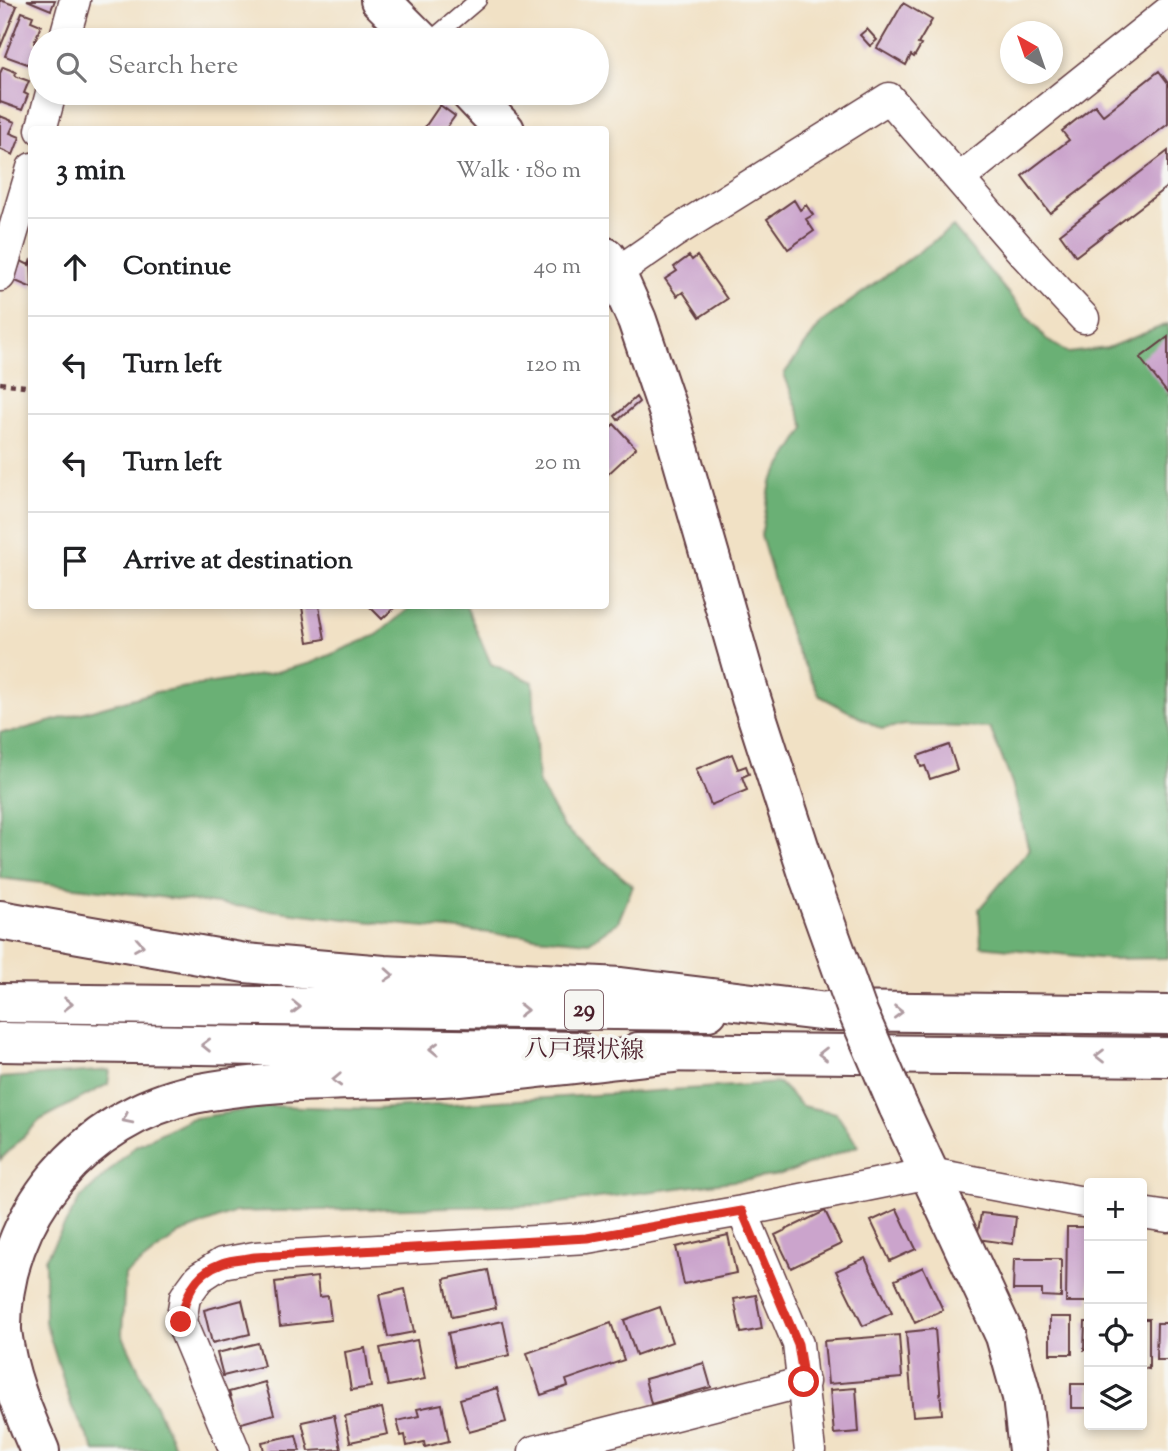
<!DOCTYPE html>
<meta charset="utf-8">
<style>
body{margin:0;font-family:"Sorts Mill Goudy","Noto Serif JP",serif;background:#f2f2f2;color:#202124}
.controls{position:absolute;right:21px;bottom:21px;display:grid;overflow:hidden;border-radius:7px;box-shadow:0 4px 10px #0003}
.controls button{width:63px;height:63px;display:grid;place-items:center;padding:0;border:0;border-bottom:2px solid #e0e0e0;background:#fff;color:#202124;font:35px sans-serif}
.compass{position:absolute;left:1000px;top:21px;width:63px;height:63px;border-radius:50%;background:#fff;box-shadow:0 4px 10px #0003;rotate:320deg}
.stop{position:absolute;width:21px;height:21px;margin:-16px;border:5px solid #d93025;border-radius:50%;background:#fff}
.stop.end{background:#d93025;border-color:#fff;box-shadow:0 2px 7px #0008}
.list{margin:0;padding:0;list-style:none}
h2{display:flex;justify-content:space-between;align-items:center;height:91px;margin:0;padding:0 28px;font-size:30px}
h2 small{font-size:23px;font-weight:400;color:#757577}
.list li{display:grid;grid-template-columns:46px 1fr auto;gap:21px;align-items:center;box-sizing:border-box;height:98px;padding:0 28px;border-top:2px solid #e0e0e0}
.list b{display:block;font-size:26px;white-space:nowrap}
.list em{font-size:23px;font-style:normal;color:#757577}
.icon{flex:none;width:38px;height:38px;fill:none;stroke:currentColor;stroke-width:2;stroke-linecap:round;stroke-linejoin:round}
.map{position:relative;flex:none;width:1168px;height:1451px;overflow:hidden}
.search{position:absolute;background:#fff;box-shadow:0 4px 10px #0003;left:28px;top:28px;width:581px;height:77px;display:flex;align-items:center;gap:18px;box-sizing:border-box;padding:0 24px;border-radius:38px;color:#757577;font-size:26px}
.panel{position:absolute;background:#fff;box-shadow:0 4px 10px #0003;left:28px;top:126px;width:581px;height:483px;border-radius:7px}
.map>svg:first-child{display:block}
</style>
<div class="map">
<svg width="1168" height="1451" viewBox="0 0 1168 1451">
<rect width="100%" height="100%" fill="#f6f6f2"/>
<filter id="ink" filterUnits="userSpaceOnUse"><feTurbulence type="fractalNoise" baseFrequency=".0143" numOctaves="2"/><feDisplacementMap in="SourceGraphic" scale="14" xChannelSelector="R" yChannelSelector="G"/><feConvolveMatrix kernelMatrix="1 2 1 2 8 2 1 2 1" color-interpolation-filters="sRGB"/></filter>
<filter id="wash" filterUnits="userSpaceOnUse"><feTurbulence type="fractalNoise" baseFrequency=".00686" numOctaves="4" result="noise"/><feDisplacementMap in="SourceGraphic" scale="28" xChannelSelector="R" yChannelSelector="G"/><feGaussianBlur stdDeviation="1.57" result="paint"/><feColorMatrix in="noise" values="0 0 0 0 0 0 0 0 0 0 0 0 0 0 0 0 0 1.4 0 .05"/><feComposite in="paint" operator="in"/></filter>
<g filter="url(#wash)">
<rect width="100%" height="100%" fill="#f1e1c5"/>
<path fill="#6bb075" stroke="#5a6850" stroke-width="2" d="M953,227L1047,340L1069,353L1107,348L1168,324V958L1108,959L981,946L979,909L1029,850L1012,783L990,728L906,725L881,729L820,696L792,641L761,536L771,482L805,428L784,374L822,322Z
M412,606H466L491,664L533,682L538,782L563,827L633,886L618,922L589,942L362,921L0,878V732H13L156,692L268,674L311,663L377,635Z
M110,1070L108,1084L40,1120L0,1160V1078Z
M779,1083L802,1106L836,1113L858,1146L781,1175L543,1205L235,1212L179,1234L125,1275L122,1334L177,1451H95L72,1407L45,1322V1259L79,1200L135,1146L189,1119L271,1106L375,1109Z"/>
<g id="blocks">
<path fill="#cba4cc" d="M0,0L17,6L0,48Z
M27,0H55L51,10Z
M903,3L932,20L918,44L921,45L914,57L911,55L906,65L877,48Z
M22,12L33,16L31,21L41,25L34,43L38,45L30,65L5,56Z
M867,29L877,40L870,46L860,35Z
M3,67L16,72L15,76L29,81L24,93L28,95L22,110L0,102V73Z
M1159,71L1168,83V124L1050,213L1022,176L1069,140L1062,131L1095,105L1103,115Z
M440,105L455,116L445,130H423Z
M0,116L15,122L10,133L20,137L13,155L0,149Z
M1168,151V186L1076,256L1060,234Z
M794,200L800,210L806,205L813,215L806,219L814,231L788,249L767,219Z
M689,256L692,260L697,256L727,299L700,317L683,292L677,296L665,279L677,271L674,267Z
M31,259L32,288L13,280L21,261L29,265Z
M1168,337V394L1140,358Z
M636,397L639,402L618,420L615,416Z
M614,424L636,448L606,476V432Z
M319,606L325,639L308,642L302,607Z
M369,606H396L382,619Z
M949,745L957,770L930,779L925,766L921,767L918,756Z
M732,754L738,769L746,766L749,774L742,777L747,790L711,805L696,769Z
M897,1209L916,1249L890,1261L871,1221Z
M825,1211L841,1244L791,1268L775,1235Z
M981,1213L1016,1217L1013,1244L977,1239Z
M1067,1227H1089V1302H1066Z
M728,1235L736,1273L684,1284L676,1247Z
M865,1258L892,1313L863,1326L836,1271Z
M1014,1259H1061V1297L1042,1296V1290H1013Z
M923,1267L943,1310L915,1323L895,1280Z
M488,1270L496,1308L452,1317L444,1279Z
M317,1277L319,1297L328,1296L331,1320L280,1326L275,1282Z
M405,1289L414,1332L388,1337L379,1295Z
M756,1295L762,1329L741,1333L734,1299Z
M242,1300L250,1334L212,1343L204,1310Z
M660,1307L672,1342L636,1355L624,1320Z
M1050,1317H1072V1354H1050Z
M1142,1319H1149V1369L1142,1368Z
M503,1321L510,1355L455,1367L448,1333Z
M1085,1322H1089V1350H1084Z
M611,1323L624,1360L566,1380L568,1386L541,1395L527,1353Z
M1157,1323H1168V1360H1156Z
M935,1329L942,1414L913,1416L906,1332Z
M899,1335L902,1378L828,1384L824,1341Z
M417,1340L425,1379L388,1386L380,1348Z
M258,1343L264,1366L223,1376L217,1353Z
M365,1348L371,1387L351,1390L345,1352Z
M704,1363L711,1387L651,1404L645,1379Z
M265,1382L274,1414L238,1424L229,1392Z
M1071,1384H1089V1408H1071Z
M497,1388L506,1422L469,1432L460,1399Z
M856,1388L859,1432L834,1434L830,1390Z
M442,1404L449,1441L425,1447L424,1442L407,1446L405,1435L401,1436L397,1421L419,1416L417,1409Z
M382,1408L388,1434L350,1442L345,1416Z
M334,1415L341,1449L309,1451L302,1422Z
M296,1435L300,1451H264L262,1442Z"/>
</g>
</g>
<g filter="url(#ink)">
<use href="#blocks" fill-opacity="0" stroke="#633c42" stroke-width="2"/>
<g fill="none" stroke-linecap="round" stroke-linejoin="round">
<defs>
<path id="service" d="M431,40L478,0"/>
<path id="minor" d="M64,40L75,0
M41,130L51,93
M959,179L1168,12
M0,276L32,168
M606,284L616,273L675,232L889,98L1023,253L1084,318
M742,1211L798,1344L810,1451
M1142,1213L1168,1217
M235,1451L181,1322L185,1297L199,1278L222,1263L255,1257L587,1238L742,1211L930,1173L1089,1203
M534,1451L804,1382"/>
<path id="tertiary" d="M380,0L420,40
M470,93L505,130
M606,257L616,273L637,320L669,414L751,698L809,877
M898,1106L1005,1336L1022,1397L1028,1451"/>
<path id="primary" d="M0,1003L708,1011
M828,1011L1168,1015
M0,1042L578,1051
M638,1052L1168,1057"/>
<path id="motorway" d="M0,920L245,963L384,975L621,987L819,1011
M40,1451C23,1412 7,1373 2,1331C0,1214 86,1117 194,1094C281,1077 370,1082 458,1076C530,1070 602,1060 673,1053"/>
</defs>
<use href="#service" stroke="#633c42" stroke-width="19"/>
<use href="#minor" stroke="#633c42" stroke-width="33"/>
<use href="#tertiary" stroke="#633c42" stroke-width="42"/>
<use href="#primary" stroke="#633c42" stroke-width="42"/>
<use href="#motorway" stroke="#633c42" stroke-width="42"/>
<path stroke="#633c42" stroke-width="4.5" stroke-dasharray="5 5" stroke-linecap="butt" d="M0,383L32,387"/>
<use href="#service" stroke="#fff" stroke-width="16"/>
<use href="#minor" stroke="#fff" stroke-width="30"/>
<use href="#tertiary" stroke="#fff" stroke-width="38"/>
<use href="#primary" stroke="#fff" stroke-width="38"/>
<use href="#motorway" stroke="#fff" stroke-width="38"/>
<defs>
<path id="tertiary-bridge" d="M809,877L856,1008L898,1106"/>
</defs>
<use href="#tertiary-bridge" stroke="#633c42" stroke-width="42" stroke-linecap="butt"/>
<use href="#tertiary-bridge" stroke="#fff" stroke-width="38"/>
</g>
<defs><path id="oneway-chevron" d="M-2-3.5L2.5 0L-2 3.5" fill="none" stroke-width="1.6" stroke-linecap="round" stroke-linejoin="round" transform="scale(1.75)"/></defs>
<g stroke="#ae9aa0">
<use href="#oneway-chevron" transform="translate(139 945) rotate(9)"/>
<use href="#oneway-chevron" transform="translate(389 975) rotate(4)"/>
<use href="#oneway-chevron" transform="translate(68 1004) rotate(1)"/>
<use href="#oneway-chevron" transform="translate(296 1007) rotate(1)"/>
<use href="#oneway-chevron" transform="translate(523 1010) rotate(1)"/>
<use href="#oneway-chevron" transform="translate(898 1012) rotate(1)"/>
<use href="#oneway-chevron" transform="translate(206 1045) rotate(-179)"/>
<use href="#oneway-chevron" transform="translate(434 1049) rotate(-179)"/>
<use href="#oneway-chevron" transform="translate(823 1054) rotate(-180)"/>
<use href="#oneway-chevron" transform="translate(1100 1056) rotate(-180)"/>
<use href="#oneway-chevron" transform="translate(337 1080) rotate(178)"/>
<use href="#oneway-chevron" transform="translate(127 1119) rotate(154)"/>
</g>
</g>
<g fill="none" stroke-linecap="round" stroke-linejoin="round" filter="url(#ink)">
<path stroke="#d93025" stroke-width="9" d="M181,1322C185,1296 194,1273 222,1263C232,1259 245,1259 255,1257L587,1238L742,1211L798,1344L804,1382"/>
</g>
<g text-anchor="middle" dominant-baseline="central" stroke-width="7" stroke-linejoin="round" paint-order="stroke">
<rect fill="#f6f6f2" stroke="#7e6067" stroke-width="2" x="565" y="990.5" width="38" height="39" rx="5"/>
<g font-size="23" font-weight="bold" fill="#4a1f2b">
<text x="584" y="1010">29</text>
</g>
<g font-size="24" fill="#4a1f2b" stroke="#f6f6f2">
<text transform="translate(584 1051) rotate(1)">八戸環状線</text>
</g>
</g>
</svg>
<div class="controls">
<button>+</button>
<button>−</button>
<button><svg class="icon" aria-label="locate" viewBox="0 0 24 24"><circle cx="12" cy="12" r="6"/><path d="M12 2v4M12 18v4M2 12h4M18 12h4"/></svg></button>
<button><svg class="icon" aria-label="layers" viewBox="0 0 24 24"><path d="M12 4l9 5-9 5-9-5zM3 14l9 5 9-5"/></svg></button>
</div>
<svg class="compass" viewBox="-18 -18 36 36"><path d="M0-13l5 13h-10z" fill="#e53935"/><path d="M0 13l5-13h-10z" fill="#757577"/></svg>
<div class="stop" style="left:804px;top:1382px"></div>
<div class="stop end" style="left:181px;top:1322px"></div>
<div class="search"><svg class="icon" aria-label="search" viewBox="0 0 24 24"><circle cx="10" cy="10" r="6"/><path d="M15 15l6 6"/></svg>Search here</div>
<section class="panel">
<h2>3 min<small>Walk · 180 m</small></h2>
<ul class="list">
<li><svg class="icon" aria-label="ahead" viewBox="0 0 24 24"><path d="M12 20V5M6 11l6-6 6 6"/></svg><div><b>Continue</b></div><em>40 m</em></li>
<li><svg class="icon" aria-label="left" viewBox="0 0 24 24"><path d="M17 20v-9H6M10 6l-5 5 5 5"/></svg><div><b>Turn left</b></div><em>120 m</em></li>
<li><svg class="icon" aria-label="left" viewBox="0 0 24 24"><path d="M17 20v-9H6M10 6l-5 5 5 5"/></svg><div><b>Turn left</b></div><em>20 m</em></li>
<li><svg class="icon" aria-label="arrive" viewBox="0 0 24 24"><path d="M6 21V4h12l-3 4 3 4H6"/></svg><div><b>Arrive at destination</b></div></li>
</ul>
</section>
</div>
